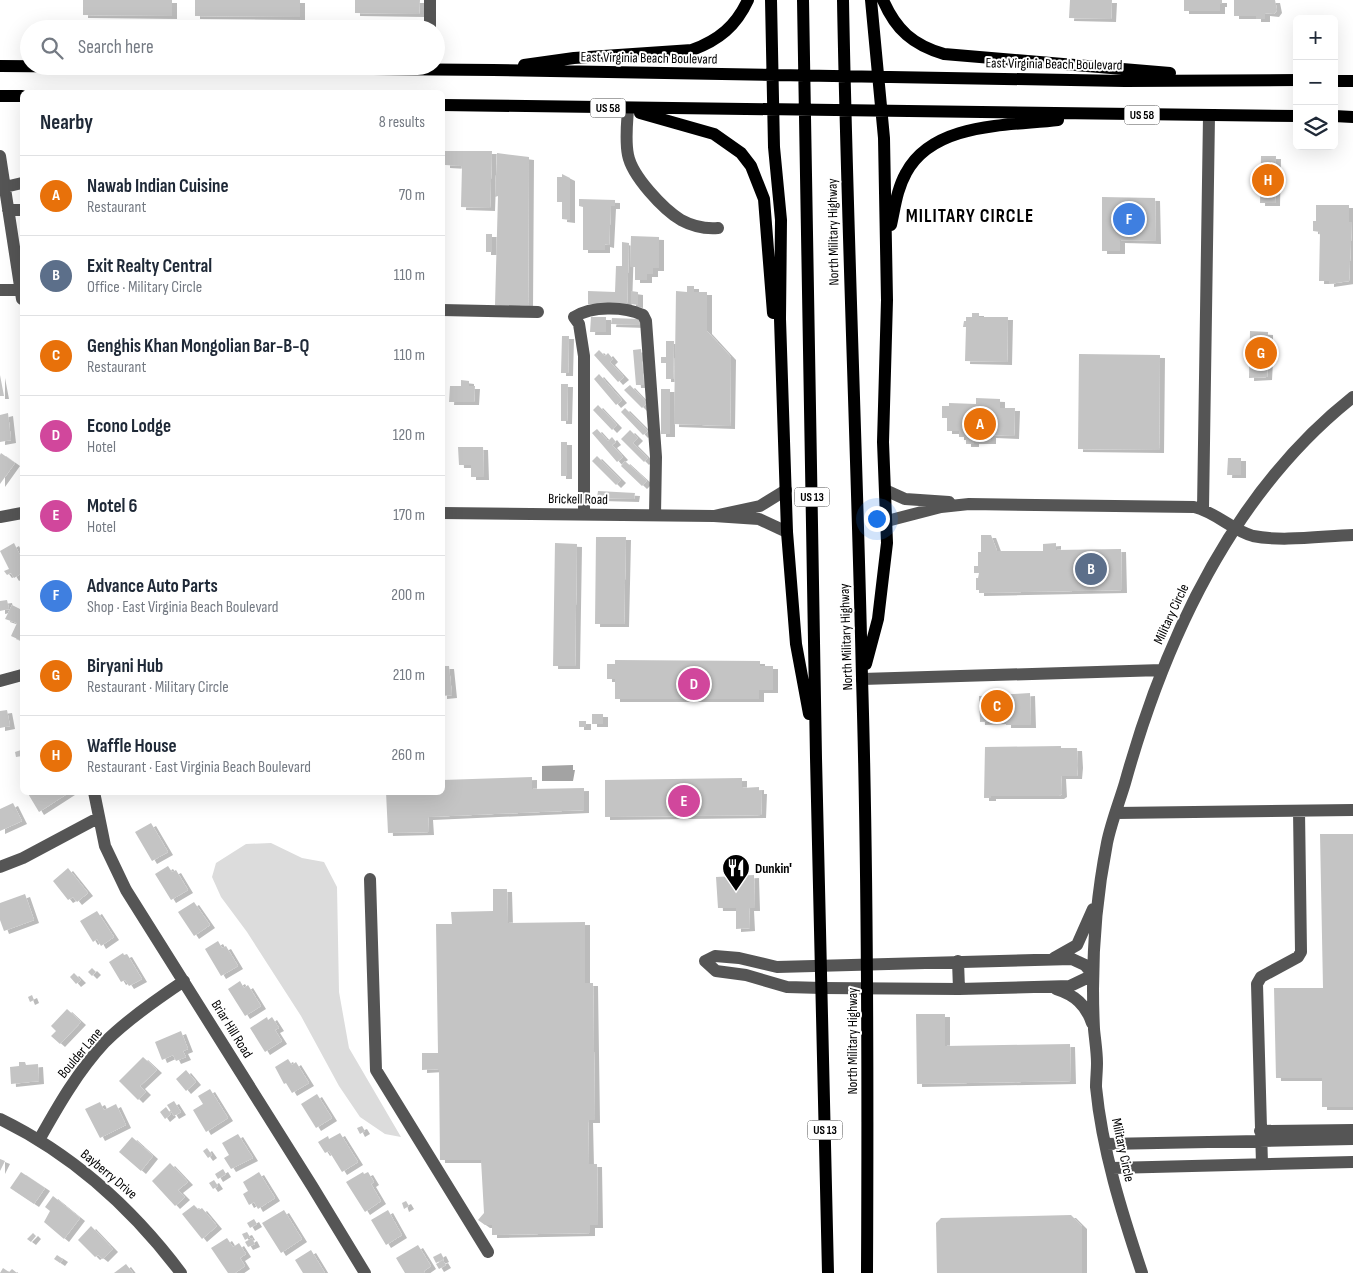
<!DOCTYPE html>
<meta charset="utf-8">
<style>
body{margin:0;font-family:"Sofia Sans Condensed",sans-serif;background:#f6f6f7;color:#1f2937}
.controls{position:absolute;right:15px;top:15px;display:grid;overflow:hidden;border-radius:8px;box-shadow:0 5px 20px #0002}
.controls button{width:45px;height:45px;display:grid;place-items:center;padding:0;border:0;border-bottom:1px solid #e0e1e3;background:#fff;color:#1f2937;font:25px sans-serif}
.you{position:absolute;left:876px;top:518px;width:18px;height:18px;margin:-12px;border:4px solid #fff;border-radius:50%;background:#1a73e8;box-shadow:0 0 0 8px #1a73e833}
.badge{display:grid;place-items:center;width:32px;height:32px;border-radius:50%;background:#000;color:#fff;font-size:16px;font-weight:700}
.pin{position:absolute;translate:-50% -50%;border:2px solid #fff;box-shadow:0 1px 5px #0006}
.list{margin:0;padding:0;list-style:none}
h2{display:flex;justify-content:space-between;align-items:center;height:65px;margin:0;padding:0 20px;font-size:21px}
h2 small{font-size:16px;font-weight:400;color:#747a83}
.list li{display:grid;grid-template-columns:32px 1fr auto;gap:15px;align-items:center;box-sizing:border-box;height:80px;padding:0 20px;border-top:1px solid #e0e1e3}
.list b{display:block;font-size:19px;white-space:nowrap}
.list p{margin:0;font-size:16px;white-space:nowrap;color:#747a83}
.list em{font-size:16px;font-style:normal;color:#747a83}
.icon{flex:none;width:28px;height:28px;fill:none;stroke:currentColor;stroke-width:2;stroke-linecap:round;stroke-linejoin:round}
.map{position:relative;flex:none;width:1353px;height:1273px;overflow:hidden}
.search{position:absolute;background:#fff;box-shadow:0 5px 20px #0002;left:20px;top:20px;width:425px;height:55px;display:flex;align-items:center;gap:12px;box-sizing:border-box;padding:0 18px;border-radius:28px;color:#747a83;font-size:19px}
.panel{position:absolute;background:#fff;box-shadow:0 5px 20px #0002;left:20px;top:90px;width:425px;height:705px;border-radius:8px}
.map>svg:first-child{display:block}
</style>
<div class="map">
<svg width="1353" height="1273" viewBox="0 0 1353 1273">
<defs>
<filter id="shadow"><feDropShadow dx="5" dy="3" stdDeviation="0" flood-color="#0004"/></filter>
</defs>
<rect width="100%" height="100%" fill="#fff"/>
<path fill="#dcdcdc" d="M271,843L302,858L324,862L337,887L339,992L349,1048L401,1137L385,1134L360,1117L339,1086L301,1016L247,932L221,897L212,877L216,863L246,844Z"/>
<path fill="#a3a3a3" d="M573,765V770H575L573,781H542V766Z"/>
<path fill="#c4c4c4" filter="url(#shadow)" d="M83,0H172V16L83,15Z
M195,0H300V17L195,16Z
M355,0H420L419,14L355,13Z
M1070,0H1112L1111,19L1069,18Z
M1184,0H1222V4H1220V11H1184Z
M1234,0H1275L1277,10L1274,14L1265,13V19H1256V16H1234Z
M445,151H492L490,208L461,207L462,166L445,165Z
M497,153L529,157L528,306L520,305V309L495,305L498,196L495,197Z
M1261,156H1276L1275,203H1260Z
M562,174L570,178V220L562,219V202H557V177H562Z
M1102,197L1155,198L1156,241L1120,240V251H1102Z
M579,199L615,200V206H611L609,245L605,244V250H583V207L579,206Z
M1316,205H1349V222H1352L1349,281L1329,284V281H1319L1320,232L1313,231V221H1316Z
M486,234H492V252H486Z
M631,236L659,237V268H653V274H647V280H635V267H630Z
M622,242L629,243L627,304H588V291L615,292L616,266H622Z
M687,286H694V292H707V331L731,357L730,426L674,424L676,291L687,292Z
M631,291L638,292V305L631,304Z
M972,313H979V317H1008L1007,362L965,361L966,327H963L964,321H966V317H972Z
M591,317H606V332H590Z
M612,318L640,319V325L611,324Z
M1250,331L1268,332V346H1272V359H1268L1267,377L1249,378Z
M562,336H569L568,373H561Z
M666,341H674L673,379H666V363H661V357H666Z
M641,349L644,385H636L633,350Z
M599,350L605,356L608,353L613,359L610,362L624,377L618,382L594,355Z
M1079,354L1160,355L1159,450L1078,449Z
M599,374L622,400L616,405L594,379Z
M0,375L4,396H0Z
M461,380L469,381V386H475L474,402H449L450,386H461Z
M561,384H568L567,421H561Z
M630,385L647,403L642,408L624,390Z
M661,389H670V434H661Z
M976,398L1000,399V408H1015L1014,436L991,435V441H974V444H966V437H959V431H947V418H942V406H949V403L976,404Z
M598,405L617,425L612,430L593,410Z
M625,408L648,431L643,435L621,412Z
M8,413L11,440L0,442V415Z
M597,429L608,441L612,437L616,442L612,445L623,457L617,462L592,433Z
M630,430L638,438L633,443L648,458L644,462L621,439Z
M561,442H567V476H561Z
M458,447H483L484,477H471V465H459Z
M1,453L15,463L0,484V455Z
M597,456L621,480L616,485L592,461Z
M1228,458H1241V475H1227Z
M625,461L647,481L642,486L621,466Z
M598,491L635,493L634,499L597,498Z
M981,535H991L997,551H1043V544L1056,543V550L1121,549L1122,590L979,593V590H976V578H978L979,573H974V566H978V552H981Z
M596,537H626L624,624H595Z
M14,543L22,559V573L14,578L11,573L7,575L4,571L9,569L0,551Z
M555,543L577,544L575,666H553Z
M7,600L9,609L0,611V601Z
M12,605L22,610V641L11,636L17,623L5,619Z
M615,660L760,661V666H773V690H759V699H615V679H607V664H615Z
M442,666H449L452,695L442,696Z
M1030,693L1031,725H1006V721L980,722L979,696Z
M7,710L10,726L0,728V711Z
M592,714H603V724H592Z
M579,721H586V727H579Z
M1061,746V748H1077L1078,765L1077,776H1061L1062,794L1059,796H991V798H984L985,747Z
M21,750L22,756L16,757L15,752Z
M532,777V789L584,788V810L428,817L429,832L388,833L386,792H442V780Z
M742,778V788L759,787V791H762L761,815L605,817V780Z
M27,792H70L39,812Z
M13,803L22,821L0,831V809Z
M151,823L168,852L152,861L135,832Z
M1320,834H1353V1107H1322V1078H1276L1274,988H1323Z
M168,866L172,872L176,870L188,890L171,900L155,874Z
M68,868L88,893L77,902L73,897L68,900L53,881Z
M754,875L755,908H749L750,928L736,929V908H718L716,877Z
M493,889H507L508,923L585,922V983H593L595,1120H588L589,1164H597L598,1225H590V1233L492,1235V1225H485L478,1220L484,1213L481,1160H440L439,1069L422,1070V1053H438L436,924H452L451,912L493,911Z
M25,894L34,920L4,931L0,920V903Z
M194,902L210,925L194,936L178,912Z
M97,911L114,937L101,946L97,939L93,942L80,921Z
M218,941L222,948L226,946L238,966L221,976L205,949Z
M123,953L124,955L127,954L142,979L129,986L125,980L121,982L109,962Z
M92,968L96,972L92,976L88,972Z
M74,973L81,980L76,984L70,977Z
M240,981L244,988L248,985L261,1006L245,1016L228,989Z
M32,995L34,1000L30,1002L28,997Z
M67,1009L81,1022L60,1044L51,1036L56,1031L51,1026Z
M916,1014H945V1046L1070,1044L1071,1081L917,1084Z
M267,1017L268,1020L272,1017L279,1028L275,1030L282,1041L265,1052L250,1028Z
M181,1031L188,1049L183,1051L186,1057L176,1061L173,1055L162,1060L155,1042Z
M143,1057L157,1070L140,1086L146,1092L138,1100L119,1081Z
M288,1059L292,1065L296,1062L309,1083L292,1093L286,1083L284,1084L275,1067Z
M19,1062H25L26,1065L38,1064L39,1081L11,1084L10,1067L19,1066Z
M186,1070L196,1082L186,1091L176,1079Z
M210,1089L228,1118L206,1132L193,1110L203,1104L198,1096Z
M317,1094L332,1118L316,1128L301,1104Z
M174,1101L181,1112L174,1116L167,1105Z
M100,1102L104,1110L116,1104L126,1125L100,1138L85,1109Z
M166,1107L171,1114L165,1119L160,1112Z
M362,1126L365,1131L360,1134L357,1128Z
M340,1133L358,1162L342,1172L329,1151L325,1153L318,1142L328,1136L329,1139Z
M238,1134L253,1158L231,1169L224,1158L229,1155L222,1143Z
M132,1137L153,1156L141,1171L119,1152Z
M207,1148L212,1155L208,1158L203,1151Z
M0,1159L5,1161L0,1171Z
M170,1163L188,1182L178,1190L185,1197L175,1206L152,1181Z
M223,1169L226,1174L218,1179L215,1174Z
M21,1172L45,1188L34,1204L10,1188Z
M259,1172L275,1198L258,1209L254,1202L249,1205L243,1194L248,1191L243,1182Z
M363,1172L364,1174L368,1172L374,1182L371,1184L381,1201L365,1212L346,1182Z
M214,1180L218,1186L213,1189L209,1183Z
M53,1196L80,1218L64,1239L44,1222L50,1211L45,1207Z
M406,1201L409,1206L404,1209L402,1203Z
M194,1205L199,1210L202,1208L217,1226L202,1239L182,1214Z
M284,1210L302,1239L281,1253L262,1223Z
M388,1210L402,1235L386,1245L371,1220Z
M1071,1215L1082,1226V1273H937L936,1223L941,1218Z
M254,1219L257,1224L250,1228L247,1223Z
M91,1226L113,1249L103,1259L98,1255L95,1257L78,1240Z
M247,1232L250,1237L245,1240L242,1234Z
M33,1233L36,1236L31,1242L27,1239Z
M227,1238L233,1247L239,1243L246,1254L240,1258L245,1266L235,1273H228L211,1248Z
M252,1238L255,1244L248,1247L245,1242Z
M418,1245L431,1266L424,1271L425,1273H405L396,1258Z
M311,1250L325,1273H303L295,1260Z
M441,1253L444,1259L436,1263L433,1257Z
M57,1255L63,1259L60,1263L54,1259Z
M443,1260L446,1265L439,1269L436,1264Z
M126,1264L133,1273H114Z
M3,1268L9,1272L12,1269L17,1273H0Z"/>
<g fill="none" stroke-linecap="round" stroke-linejoin="round">
<path stroke="#555" stroke-width="12" d="M430,29V0
M628,109C627,124 625,140 628,155C632,176 663,209 681,220C692,226 705,229 718,228
M0,156L22,299
M5,187L22,183
M8,210H22
M0,290H21
M442,310L538,312
M786,490L760,506L714,516L759,519L787,532
M885,490L905,499L949,502
M1203,509L1209,116
M442,513L714,516
M584,514V356L579,324L574,317C592,306 623,306 643,315L646,321L656,457L655,515
M0,517L22,513
M887,521L941,507L969,504L1194,507C1216,512 1233,531 1253,536C1282,542 1323,536 1353,535
M862,679L1162,670
M0,681L22,675
M94,792L105,846L126,890L312,1186L365,1273
M1116,813L1353,810
M0,867L23,858L98,818
M370,879L376,1070L488,1252
M715,956L739,958L777,967L1072,959L1085,965L1093,975L1070,986L959,989L822,988L787,987L746,975L716,971L705,961Z
M1054,958L1077,945L1093,909
M958,961L959,989
M1056,989C1075,995 1086,1005 1092,1023
M0,1119C74,1155 132,1208 181,1273
M1260,1131L1353,1130
M39,1140C58,1106 78,1071 105,1042C128,1019 157,999 184,981
M1106,1144L1353,1139
M1262,1164L1257,984L1261,977L1298,957L1301,952L1299,811
M1112,1168L1353,1162
M1142,1273C1122,1213 1102,1150 1096,1087C1096,1079 1097,1071 1097,1063C1097,1052 1095,1040 1094,1029C1091,968 1095,904 1107,843C1111,823 1119,803 1125,783C1165,639 1233,492 1353,397"/>
<path stroke="#000" stroke-width="12" d="M771,0L774,147L781,220L780,319L787,532L796,644L809,714
M803,0L816,758L828,1273
M843,0C847,226 857,452 862,678C868,876 868,1075 867,1273
M883,0C896,30 913,45 944,54L1170,73
M524,65L574,58L692,50C719,40 736,26 748,0
M0,66L493,70L1125,81L1297,80
M1334,81H1353
M0,96H22
M442,105L1297,116
M640,113L714,134L741,153L751,166L764,199L773,313
M1334,116L1353,117
M891,225C895,207 897,189 906,173C933,122 1007,126 1058,120
M866,664L878,619L887,543L883,442L887,300L884,138L871,0"/>
</g>
<defs>
<symbol id="restaurant-pin" viewBox="-11 -11 22 30"><path d="M0 17L-7.5 6A9.5 9.5 0 1 1 7.5 6Z" fill="#000" stroke="#fff"/><path d="M-5-6h1v4h1v-4h1v4h1v-4h1v5L-1.5 .5V6h-2V.5L-5-1ZM5-6V6H3V1.5H1.5Q1.5-4 5-6Z" fill="#fff"/></symbol>
</defs>
<g fill-rule="evenodd">
<use href="#restaurant-pin" x="720" y="852" width="32" height="43"/>
</g>
<g text-anchor="middle" dominant-baseline="central" stroke-width="4" stroke-linejoin="round" paint-order="stroke">
<g fill="#fff" stroke="#4c4c4c" stroke-width="1">
<rect x="590.5" y="98.5" width="35" height="19" rx="4"/>
<rect x="1124.5" y="105.5" width="35" height="19" rx="4"/>
<rect x="794.5" y="487.5" width="35" height="19" rx="4"/>
<rect x="807.5" y="1120.5" width="35" height="19" rx="4"/>
</g>
<g font-size="12" font-weight="bold" fill="#000">
<text x="608" y="108">US 58</text>
<text x="1142" y="115">US 58</text>
<text x="812" y="497">US 13</text>
<text x="825" y="1130">US 13</text>
</g>
<g font-size="14" fill="#000" stroke="#fff">
<text transform="translate(649 58) rotate(1)">East Virginia Beach Boulevard</text>
<text transform="translate(1054 64) rotate(1)">East Virginia Beach Boulevard</text>
<text transform="translate(833 232) rotate(-91)">North Military Highway</text>
<text transform="translate(578 499) rotate(1)">Brickell Road</text>
<text transform="translate(1171 614) rotate(-65)">Military Circle</text>
<text transform="translate(846 637) rotate(-92)">North Military Highway</text>
<text transform="translate(232 1029) rotate(58)">Briar Hill Road</text>
<text transform="translate(852 1041) rotate(-90)">North Military Highway</text>
<text transform="translate(80 1053) rotate(-50)">Boulder Lane</text>
<text transform="translate(1123 1150) rotate(78)">Military Circle</text>
<text transform="translate(109 1174) rotate(40)">Bayberry Drive</text>
</g>
<g font-size="14" font-weight="bold" fill="#000" stroke="#fff" text-anchor="start">
<text x="755" y="868">Dunkin'</text>
</g>
<g font-size="19" font-weight="bold" letter-spacing="1" fill="#000" stroke="#fff">
<text x="970" y="216">MILITARY CIRCLE</text>
</g>
</g>
</svg>
<div class="controls">
<button>+</button>
<button>−</button>
<button><svg class="icon" aria-label="layers" viewBox="0 0 24 24"><path d="M12 4l9 5-9 5-9-5zM3 14l9 5 9-5"/></svg></button>
</div>
<div class="you"></div>
<div class="pin badge" style="left:980px;top:424px;background:#e8710a">A</div>
<div class="pin badge" style="left:1091px;top:569px;background:#5c6f8a">B</div>
<div class="pin badge" style="left:997px;top:706px;background:#e8710a">C</div>
<div class="pin badge" style="left:694px;top:684px;background:#d1479c">D</div>
<div class="pin badge" style="left:684px;top:801px;background:#d1479c">E</div>
<div class="pin badge" style="left:1129px;top:219px;background:#3f7fe0">F</div>
<div class="pin badge" style="left:1261px;top:353px;background:#e8710a">G</div>
<div class="pin badge" style="left:1268px;top:180px;background:#e8710a">H</div>
<div class="search"><svg class="icon" aria-label="search" viewBox="0 0 24 24"><circle cx="10" cy="10" r="6"/><path d="M15 15l6 6"/></svg>Search here</div>
<section class="panel">
<h2>Nearby<small>8 results</small></h2>
<ul class="list">
<li><span class="badge" style="background:#e8710a">A</span><div><b>Nawab Indian Cuisine</b><p>Restaurant</p></div><em>70 m</em></li>
<li><span class="badge" style="background:#5c6f8a">B</span><div><b>Exit Realty Central</b><p>Office · Military Circle</p></div><em>110 m</em></li>
<li><span class="badge" style="background:#e8710a">C</span><div><b>Genghis Khan Mongolian Bar-B-Q</b><p>Restaurant</p></div><em>110 m</em></li>
<li><span class="badge" style="background:#d1479c">D</span><div><b>Econo Lodge</b><p>Hotel</p></div><em>120 m</em></li>
<li><span class="badge" style="background:#d1479c">E</span><div><b>Motel 6</b><p>Hotel</p></div><em>170 m</em></li>
<li><span class="badge" style="background:#3f7fe0">F</span><div><b>Advance Auto Parts</b><p>Shop · East Virginia Beach Boulevard</p></div><em>200 m</em></li>
<li><span class="badge" style="background:#e8710a">G</span><div><b>Biryani Hub</b><p>Restaurant · Military Circle</p></div><em>210 m</em></li>
<li><span class="badge" style="background:#e8710a">H</span><div><b>Waffle House</b><p>Restaurant · East Virginia Beach Boulevard</p></div><em>260 m</em></li>
</ul>
</section>
</div>
